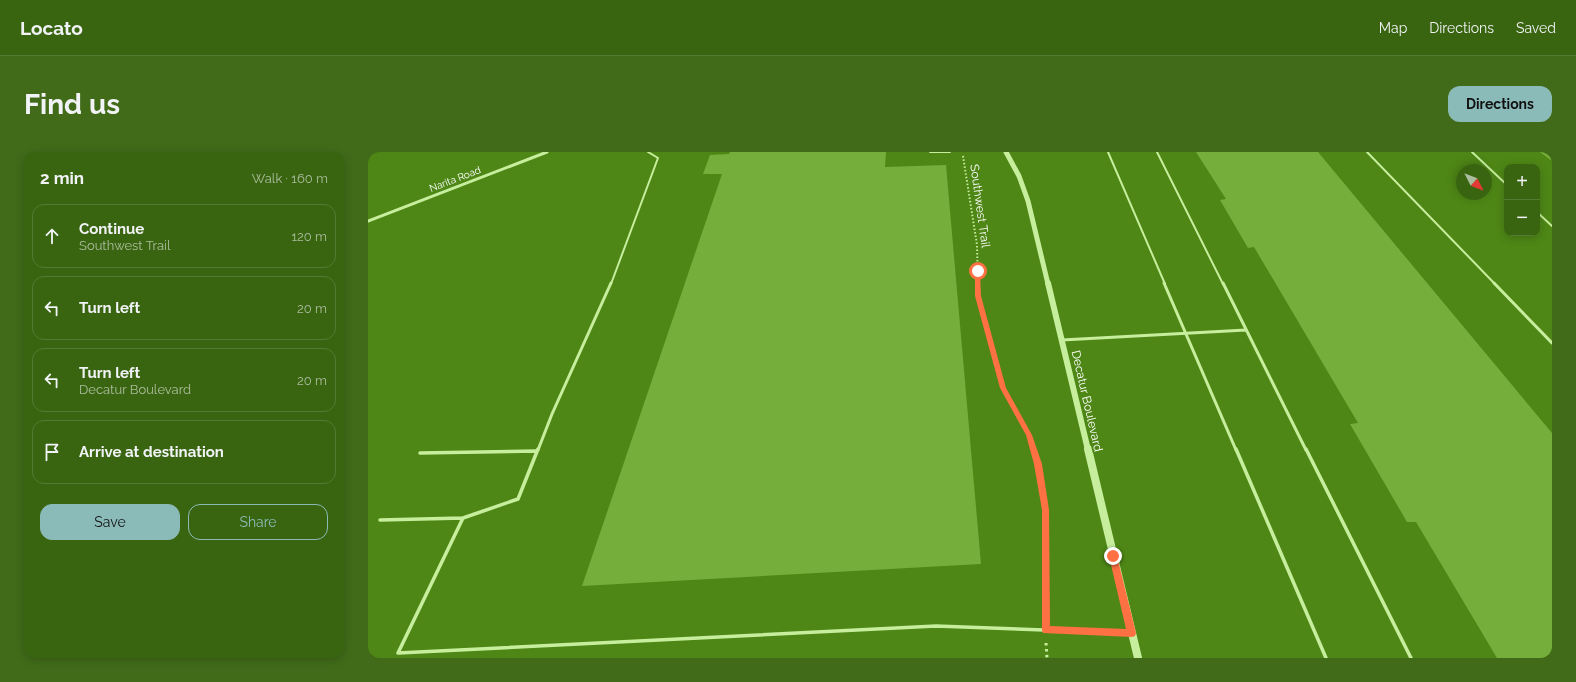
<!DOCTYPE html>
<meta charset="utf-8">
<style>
body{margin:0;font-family:Raleway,sans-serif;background:#416b19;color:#f1f3f6}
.controls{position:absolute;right:12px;top:12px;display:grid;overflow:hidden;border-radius:8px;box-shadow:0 2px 10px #0003}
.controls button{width:36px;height:36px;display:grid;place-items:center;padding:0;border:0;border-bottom:1px solid #547930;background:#3a6510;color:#f1f3f6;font:20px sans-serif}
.compass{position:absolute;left:1088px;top:12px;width:36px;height:36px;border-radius:50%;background:#3a6510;box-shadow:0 2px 10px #0003;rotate:132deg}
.stop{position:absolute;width:12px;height:12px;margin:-9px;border:3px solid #ff7043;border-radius:50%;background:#fff}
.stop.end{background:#ff7043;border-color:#fff;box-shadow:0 1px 4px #0008}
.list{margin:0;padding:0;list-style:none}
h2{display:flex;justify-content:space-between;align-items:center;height:52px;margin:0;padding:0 16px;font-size:17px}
h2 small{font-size:13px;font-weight:400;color:#abbd9f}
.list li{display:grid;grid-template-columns:26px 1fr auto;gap:12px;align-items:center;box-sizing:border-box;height:64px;margin:0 8px 8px;padding:0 8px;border:1px solid #547930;border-radius:12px}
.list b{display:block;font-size:15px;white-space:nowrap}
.list p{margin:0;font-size:13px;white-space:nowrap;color:#abbd9f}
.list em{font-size:13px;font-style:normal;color:#abbd9f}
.actions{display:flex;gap:8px;padding:12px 16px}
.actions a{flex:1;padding:9px 0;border:1px solid #8bbbb9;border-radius:12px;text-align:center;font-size:14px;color:#8bbbb9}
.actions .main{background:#8bbbb9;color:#111}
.icon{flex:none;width:22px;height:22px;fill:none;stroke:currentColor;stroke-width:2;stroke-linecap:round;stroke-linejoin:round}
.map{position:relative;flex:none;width:1184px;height:506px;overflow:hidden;border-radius:12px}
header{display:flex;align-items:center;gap:24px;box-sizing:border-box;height:56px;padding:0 20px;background:#3a6510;border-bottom:1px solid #547930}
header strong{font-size:19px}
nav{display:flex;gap:22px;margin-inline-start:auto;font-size:14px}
.intro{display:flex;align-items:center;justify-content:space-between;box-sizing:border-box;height:96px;padding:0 24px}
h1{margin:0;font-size:28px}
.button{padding:10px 18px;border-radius:12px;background:#8bbbb9;color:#111;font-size:14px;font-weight:700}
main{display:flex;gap:24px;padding:0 24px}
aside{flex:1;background:#3a6510;border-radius:12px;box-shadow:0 2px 10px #0003}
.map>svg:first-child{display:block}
</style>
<header>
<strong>Locato</strong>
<nav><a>Map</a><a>Directions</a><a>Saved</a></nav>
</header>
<div class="intro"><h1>Find us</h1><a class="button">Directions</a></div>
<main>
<aside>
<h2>2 min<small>Walk · 160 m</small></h2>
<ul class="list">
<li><svg class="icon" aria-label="ahead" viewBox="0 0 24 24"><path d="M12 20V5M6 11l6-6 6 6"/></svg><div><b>Continue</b><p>Southwest Trail</p></div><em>120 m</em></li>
<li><svg class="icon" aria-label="left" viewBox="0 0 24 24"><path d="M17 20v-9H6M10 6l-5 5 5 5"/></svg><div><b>Turn left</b></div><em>20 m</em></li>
<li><svg class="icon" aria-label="left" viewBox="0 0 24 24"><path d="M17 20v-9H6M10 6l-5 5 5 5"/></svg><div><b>Turn left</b><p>Decatur Boulevard</p></div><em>20 m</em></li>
<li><svg class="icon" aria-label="arrive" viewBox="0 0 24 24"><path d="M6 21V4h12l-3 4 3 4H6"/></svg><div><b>Arrive at destination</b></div></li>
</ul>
<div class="actions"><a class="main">Save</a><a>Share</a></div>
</aside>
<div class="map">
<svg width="1184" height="506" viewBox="0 0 1184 506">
<rect width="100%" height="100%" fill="#4e8716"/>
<path fill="#75ae3a" d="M362,0H518L517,15L578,13L613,412L214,434L354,22H335L342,3L361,2Z
M828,0H950L1184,281V506H1129L1048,370H1039L982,272L990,271L886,95L880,96L852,48L858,47Z
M1172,0H1184V9Z"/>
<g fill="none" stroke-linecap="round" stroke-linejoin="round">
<path stroke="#c6ee9c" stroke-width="2" stroke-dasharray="1.5 2" stroke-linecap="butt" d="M595,4L609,93L610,132"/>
<path stroke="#c6ee9c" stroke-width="2.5" stroke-dasharray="2 3" stroke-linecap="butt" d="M610,131V144L635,236L661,283L666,298"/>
<path stroke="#c6ee9c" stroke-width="3" stroke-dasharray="2.5 3.5" stroke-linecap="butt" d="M665,297C682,350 677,408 678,464
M678,491L679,506"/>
<path stroke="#c6ee9c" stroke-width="2" d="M562,0H582
M740,0L797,132
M789,0L855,132
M999,0L1127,132
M1104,0L1139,33
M1169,60L1184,74
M243,132L290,6L280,0"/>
<path stroke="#c6ee9c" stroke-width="3" d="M796,131L868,298
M855,131L938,298
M1126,131L1184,191
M694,188L878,178
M170,298L184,262L243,131"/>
<path stroke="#c6ee9c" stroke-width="3.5" d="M170,297L150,347L95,366L30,501L568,474L762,481
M868,297L958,506
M938,297L1043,506
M52,301L168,299
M12,368L95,366"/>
<path stroke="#c6ee9c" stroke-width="3" d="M0,69L179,0"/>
<path stroke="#c6ee9c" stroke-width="5" d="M638,0L651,24L660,49L680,132"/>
<path stroke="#c6ee9c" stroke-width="6" d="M680,131L720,298"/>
<path stroke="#c6ee9c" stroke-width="8" d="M720,297L770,506"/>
</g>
<path fill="#ff7043" d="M610,117L612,119L613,144L638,236L664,283L674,312L681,358L682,474L758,477L741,404L745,400L749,404L768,481L767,484L764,485L675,481L674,478V358L666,312L658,283L632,236L607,144V119Z"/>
<g text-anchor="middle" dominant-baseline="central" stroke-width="4" stroke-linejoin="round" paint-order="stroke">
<g font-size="10" fill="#fff" stroke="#4e8716">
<text transform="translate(87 27) rotate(-21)">Narita Road</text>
</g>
<g font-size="12" fill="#fff" stroke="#4e8716">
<text transform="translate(612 54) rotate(82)">Southwest Trail</text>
<text transform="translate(719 249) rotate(77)">Decatur Boulevard</text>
</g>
</g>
</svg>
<div class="controls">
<button>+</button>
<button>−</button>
</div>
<svg class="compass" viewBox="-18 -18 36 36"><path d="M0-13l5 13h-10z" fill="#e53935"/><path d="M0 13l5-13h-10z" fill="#abbd9f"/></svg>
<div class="stop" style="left:610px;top:119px"></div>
<div class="stop end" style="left:745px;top:404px"></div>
</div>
</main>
